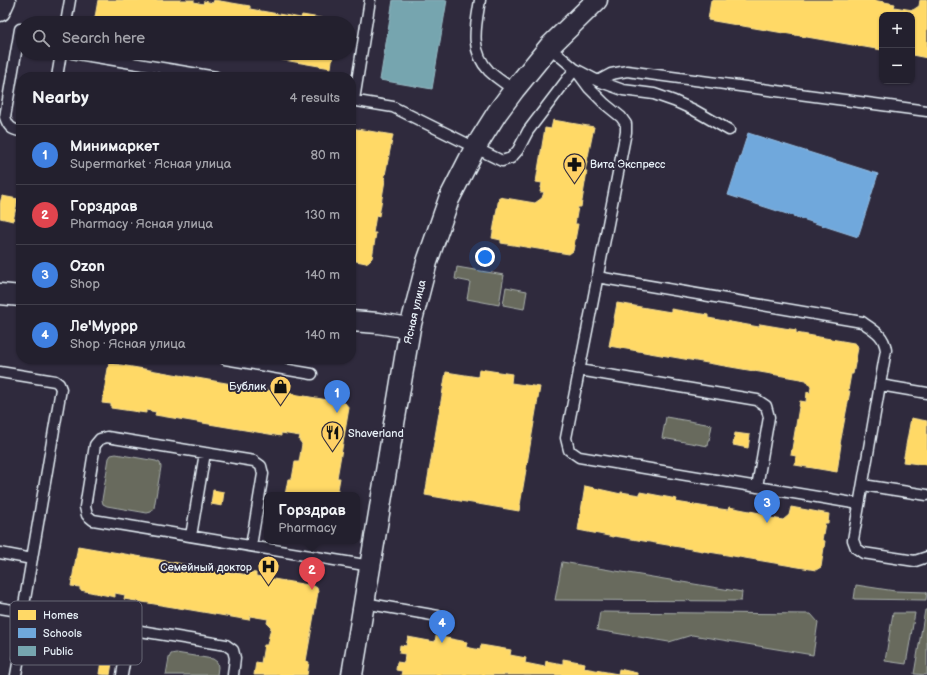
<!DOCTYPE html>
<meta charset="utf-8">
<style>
body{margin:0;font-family:"Balsamiq Sans",sans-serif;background:#2b2836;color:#f1f3f6}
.controls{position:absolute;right:12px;top:12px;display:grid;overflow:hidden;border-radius:8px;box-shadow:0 1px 3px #0004}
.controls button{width:36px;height:36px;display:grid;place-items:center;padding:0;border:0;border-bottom:1px solid #403e4a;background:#23202e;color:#f1f3f6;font:20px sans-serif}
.you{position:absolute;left:485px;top:257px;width:14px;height:14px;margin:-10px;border:3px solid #fff;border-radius:50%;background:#1a73e8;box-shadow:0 0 0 6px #1a73e833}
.badge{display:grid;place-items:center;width:26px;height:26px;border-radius:50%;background:#d93025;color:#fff;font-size:13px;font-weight:700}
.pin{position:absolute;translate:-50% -33px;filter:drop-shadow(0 1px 2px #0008)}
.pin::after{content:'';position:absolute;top:21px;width:14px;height:12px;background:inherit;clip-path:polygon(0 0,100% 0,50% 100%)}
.popup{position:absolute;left:264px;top:492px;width:96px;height:52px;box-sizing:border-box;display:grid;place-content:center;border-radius:8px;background:#23202e;filter:drop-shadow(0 1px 3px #0005);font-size:13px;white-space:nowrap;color:#a3a3aa}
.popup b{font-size:15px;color:#f1f3f6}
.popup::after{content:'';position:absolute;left:50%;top:100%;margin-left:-8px;border:8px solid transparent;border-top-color:#23202e}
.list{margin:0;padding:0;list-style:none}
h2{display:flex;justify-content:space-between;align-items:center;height:52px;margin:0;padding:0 16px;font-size:17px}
h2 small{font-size:13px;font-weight:400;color:#a3a3aa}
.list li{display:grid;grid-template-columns:26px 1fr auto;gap:12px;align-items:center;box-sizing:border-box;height:60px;padding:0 16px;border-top:1px solid #403e4a}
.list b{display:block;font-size:15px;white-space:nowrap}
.list p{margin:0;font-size:13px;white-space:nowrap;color:#a3a3aa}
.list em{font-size:13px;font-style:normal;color:#a3a3aa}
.icon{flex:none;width:22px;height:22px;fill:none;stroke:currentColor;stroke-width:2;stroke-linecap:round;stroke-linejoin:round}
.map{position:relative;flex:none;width:927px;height:675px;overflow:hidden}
.search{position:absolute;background:#23202e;box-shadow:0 1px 3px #0004;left:16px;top:16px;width:340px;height:44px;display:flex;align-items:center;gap:10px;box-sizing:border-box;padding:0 14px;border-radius:22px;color:#a3a3aa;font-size:15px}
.panel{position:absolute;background:#23202e;box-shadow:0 1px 3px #0004;left:16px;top:72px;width:340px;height:292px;border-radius:16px}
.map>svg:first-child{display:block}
</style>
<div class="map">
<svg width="927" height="675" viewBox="0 0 927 675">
<rect width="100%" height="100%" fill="#2f2a3d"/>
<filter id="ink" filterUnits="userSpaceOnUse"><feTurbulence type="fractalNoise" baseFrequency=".025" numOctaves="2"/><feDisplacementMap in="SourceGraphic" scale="8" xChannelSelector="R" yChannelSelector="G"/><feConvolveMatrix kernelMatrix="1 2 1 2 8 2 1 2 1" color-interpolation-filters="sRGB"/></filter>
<g filter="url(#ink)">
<path fill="#676b5d" stroke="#a8aeaa" d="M457,267L504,275L499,305L467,299L470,282L455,279Z
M506,287L527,291L524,309L503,305Z
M666,417L712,425L708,446L662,438Z
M116,454L156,461L160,463L161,467L154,508L151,512L147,513L107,506L103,504L102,500L109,458L111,455Z
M562,562L742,592L741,601L555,600Z
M856,585L895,591L927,592L926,600L854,599Z
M925,610H927V675L914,674Z
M600,612L811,614L818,622L813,655L692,635L669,642L597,630Z
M893,613H915L906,664L885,661Z
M176,653L213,659L217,662L218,667L217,675H166L169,658L171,654Z"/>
<path fill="#ffd966" stroke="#f8e092" d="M98,0H194V2L203,4L204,1L213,3L214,0L250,6V9L301,18L302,15L339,21L338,23H94Z
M711,0H873L895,4L894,7L913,10L919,6L920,0H927V58L912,55V15H882V50L708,20Z
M242,53H333L331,68Z
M553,120L594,127L585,171H587L581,207H578L575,224H578L573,251L569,254L501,243V240L492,238L499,197L535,203L542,198L544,192H540L542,183L536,182L545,128L551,129Z
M351,128L393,135L384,180H385L379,216L376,215L373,233H376L372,258L369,261L366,263L351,260Z
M2,196L18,199L13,221L0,218V203Z
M617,303L671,312V309L708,315V318L759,327L760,324L796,330V333L854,343L857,345L858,348L853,374H851L848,391H850L840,444H841L837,472L795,465L796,456L791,455L800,401L806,402L807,392L810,393L811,387L806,380L609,346Z
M109,363L279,392V388L287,389V393L345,403L349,408L337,478H340L337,495H285L288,479H292L295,462H299L302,444L299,440L300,436L281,433V436L155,415L156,412L146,410V413L111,408V404L102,403Z
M479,369L512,374L511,383L540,387L519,511L425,495L446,372L478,377Z
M911,418L927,421V465L903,462Z
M735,433L750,435L748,448L733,445Z
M585,486L621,494V492L640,495V492L677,499L676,502L707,507L728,510L729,507L765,514V517L783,520L789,515L791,507L829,514L828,523H825L822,540L825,541L821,567L816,570L614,536V537L578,530Z
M213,490L224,492L222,506L211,504Z
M78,546L248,575V572L256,573V576L314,586L317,588L318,592L306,661L309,662L307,675H254L256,662L261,663L264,645H267L271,627L267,623L268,619L250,616L249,620L191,610L124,599L125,595L115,593V597L80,590V587L71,586Z
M436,636L467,642L466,647L480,650L481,645L511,650L510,655L526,658L525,663L545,667L546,661L563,664V659L585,663L584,668L618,674L619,669L637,673V675H401L402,671L396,670L397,662L404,663L405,654L399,653L400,645L406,646L408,637L435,642Z
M101,661L112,663L110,675L99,674Z"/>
<path fill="#6fa8dc" stroke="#93bee4" d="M748,133L878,174L858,237L728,195Z"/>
<path fill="#76a5af" stroke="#98bcc5" d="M393,0H447L432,89L380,80Z"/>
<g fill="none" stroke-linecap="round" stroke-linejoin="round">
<defs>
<path id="lane" d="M480,0C476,25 469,50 489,71C496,78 506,84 514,90
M66,23L70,0
M20,29L5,117C8,126 11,130 21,131
M549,47L575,69L598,81L611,74L627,71L927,111
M72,53L216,77
M57,77L61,53
M598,81L623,90L654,94L674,101L694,110L729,130
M351,100L393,107L502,161L511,158L518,150L528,131L575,69L589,88L605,104L621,117L626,124V132L566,438L569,450L579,457L859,504
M354,100L370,0
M597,277L862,322C874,330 884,335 886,350L853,540L856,548L863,553L915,561L927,557
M225,359L312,374
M579,370L757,400L766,406L769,417L757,487
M0,372L55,381L59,384L61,389L23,611
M880,385L927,393
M863,485L927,495
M191,536L205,453
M251,546L263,474L261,466L254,461L107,437L100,439L95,445L85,507L87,515L93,520L371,566
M0,553L32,559
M364,603L438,616
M0,608L226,645L233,650L235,658L233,675
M16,675L27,612
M122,675L130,629"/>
<path id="street" d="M0,11L5,0
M0,294L21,296
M351,321L378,323L410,328
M352,675L410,328L427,262L449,199L475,148L497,113L514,90L549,47L597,0"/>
</defs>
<use href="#lane" stroke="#e8f1f8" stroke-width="13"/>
<use href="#street" stroke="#e8f1f8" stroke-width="23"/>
<use href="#lane" stroke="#2f2a3d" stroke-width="10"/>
<use href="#street" stroke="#2f2a3d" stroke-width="20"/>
</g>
</g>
<defs>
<symbol id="pharmacy-pin" viewBox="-11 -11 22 30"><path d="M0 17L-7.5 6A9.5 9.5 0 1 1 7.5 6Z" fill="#ffd166" stroke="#2f2a3d"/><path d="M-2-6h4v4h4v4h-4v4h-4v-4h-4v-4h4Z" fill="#111"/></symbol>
<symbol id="shop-pin" viewBox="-11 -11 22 30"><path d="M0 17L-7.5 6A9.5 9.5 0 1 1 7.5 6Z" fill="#ffd166" stroke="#2f2a3d"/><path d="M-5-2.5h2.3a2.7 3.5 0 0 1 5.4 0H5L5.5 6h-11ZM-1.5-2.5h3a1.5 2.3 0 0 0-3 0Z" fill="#111"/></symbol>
<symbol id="restaurant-pin" viewBox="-11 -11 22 30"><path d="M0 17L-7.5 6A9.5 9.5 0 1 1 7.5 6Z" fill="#ffd166" stroke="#2f2a3d"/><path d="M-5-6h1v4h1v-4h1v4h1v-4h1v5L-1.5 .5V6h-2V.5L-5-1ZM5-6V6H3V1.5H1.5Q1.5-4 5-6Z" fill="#111"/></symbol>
<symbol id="hospital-pin" viewBox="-11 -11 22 30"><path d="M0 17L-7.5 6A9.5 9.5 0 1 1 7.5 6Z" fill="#ffd166" stroke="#2f2a3d"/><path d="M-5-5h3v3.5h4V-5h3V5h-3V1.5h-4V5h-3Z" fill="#111"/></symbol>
</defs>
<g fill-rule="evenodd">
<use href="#pharmacy-pin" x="562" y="152" width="25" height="34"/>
<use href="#shop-pin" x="268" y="374" width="25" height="34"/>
<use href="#restaurant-pin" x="320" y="420" width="25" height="34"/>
<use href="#hospital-pin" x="256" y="554" width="25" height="34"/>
</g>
<g text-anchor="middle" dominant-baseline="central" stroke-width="4" stroke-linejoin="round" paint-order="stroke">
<g font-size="11" fill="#e8f1f8" stroke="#2f2a3d" text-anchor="start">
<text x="590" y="164">Вита Экспресс</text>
<text x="266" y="386" text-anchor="end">Бублик</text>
<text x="348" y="433">Shaverland</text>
<text x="252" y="567" text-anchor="end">Семейный доктор</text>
</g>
<g font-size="11" fill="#e8f1f8" stroke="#2f2a3d">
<text transform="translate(415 312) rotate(-77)">Ясная улица</text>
</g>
</g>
<rect x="10" y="601" width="132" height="64" rx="6" fill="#2f2a3d" stroke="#666675" stroke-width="1"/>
<rect x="18" y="610" width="18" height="10" fill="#ffd966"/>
<rect x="18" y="628" width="18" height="10" fill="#6fa8dc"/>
<rect x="18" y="646" width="18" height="10" fill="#76a5af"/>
<g font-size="11" fill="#e8f1f8">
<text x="43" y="619">Homes</text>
<text x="43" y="637">Schools</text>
<text x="43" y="655">Public</text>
</g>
</svg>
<div class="controls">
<button>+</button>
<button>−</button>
</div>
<div class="you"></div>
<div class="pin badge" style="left:337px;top:413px;background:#3f7fe0">1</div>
<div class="pin badge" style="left:312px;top:590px;background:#e0444e">2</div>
<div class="popup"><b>Горздрав</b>Pharmacy</div>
<div class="pin badge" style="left:767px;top:523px;background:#3f7fe0">3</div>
<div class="pin badge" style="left:442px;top:643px;background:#3f7fe0">4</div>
<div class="search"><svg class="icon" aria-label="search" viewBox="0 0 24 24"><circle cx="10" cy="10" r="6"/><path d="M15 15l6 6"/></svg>Search here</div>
<section class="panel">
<h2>Nearby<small>4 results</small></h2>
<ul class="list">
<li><span class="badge" style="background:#3f7fe0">1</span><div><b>Минимаркет</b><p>Supermarket · Ясная улица</p></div><em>80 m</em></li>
<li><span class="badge" style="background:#e0444e">2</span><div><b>Горздрав</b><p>Pharmacy · Ясная улица</p></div><em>130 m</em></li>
<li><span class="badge" style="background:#3f7fe0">3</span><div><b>Ozon</b><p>Shop</p></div><em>140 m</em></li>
<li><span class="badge" style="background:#3f7fe0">4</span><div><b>Ле'Муррр</b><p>Shop · Ясная улица</p></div><em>140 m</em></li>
</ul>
</section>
</div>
